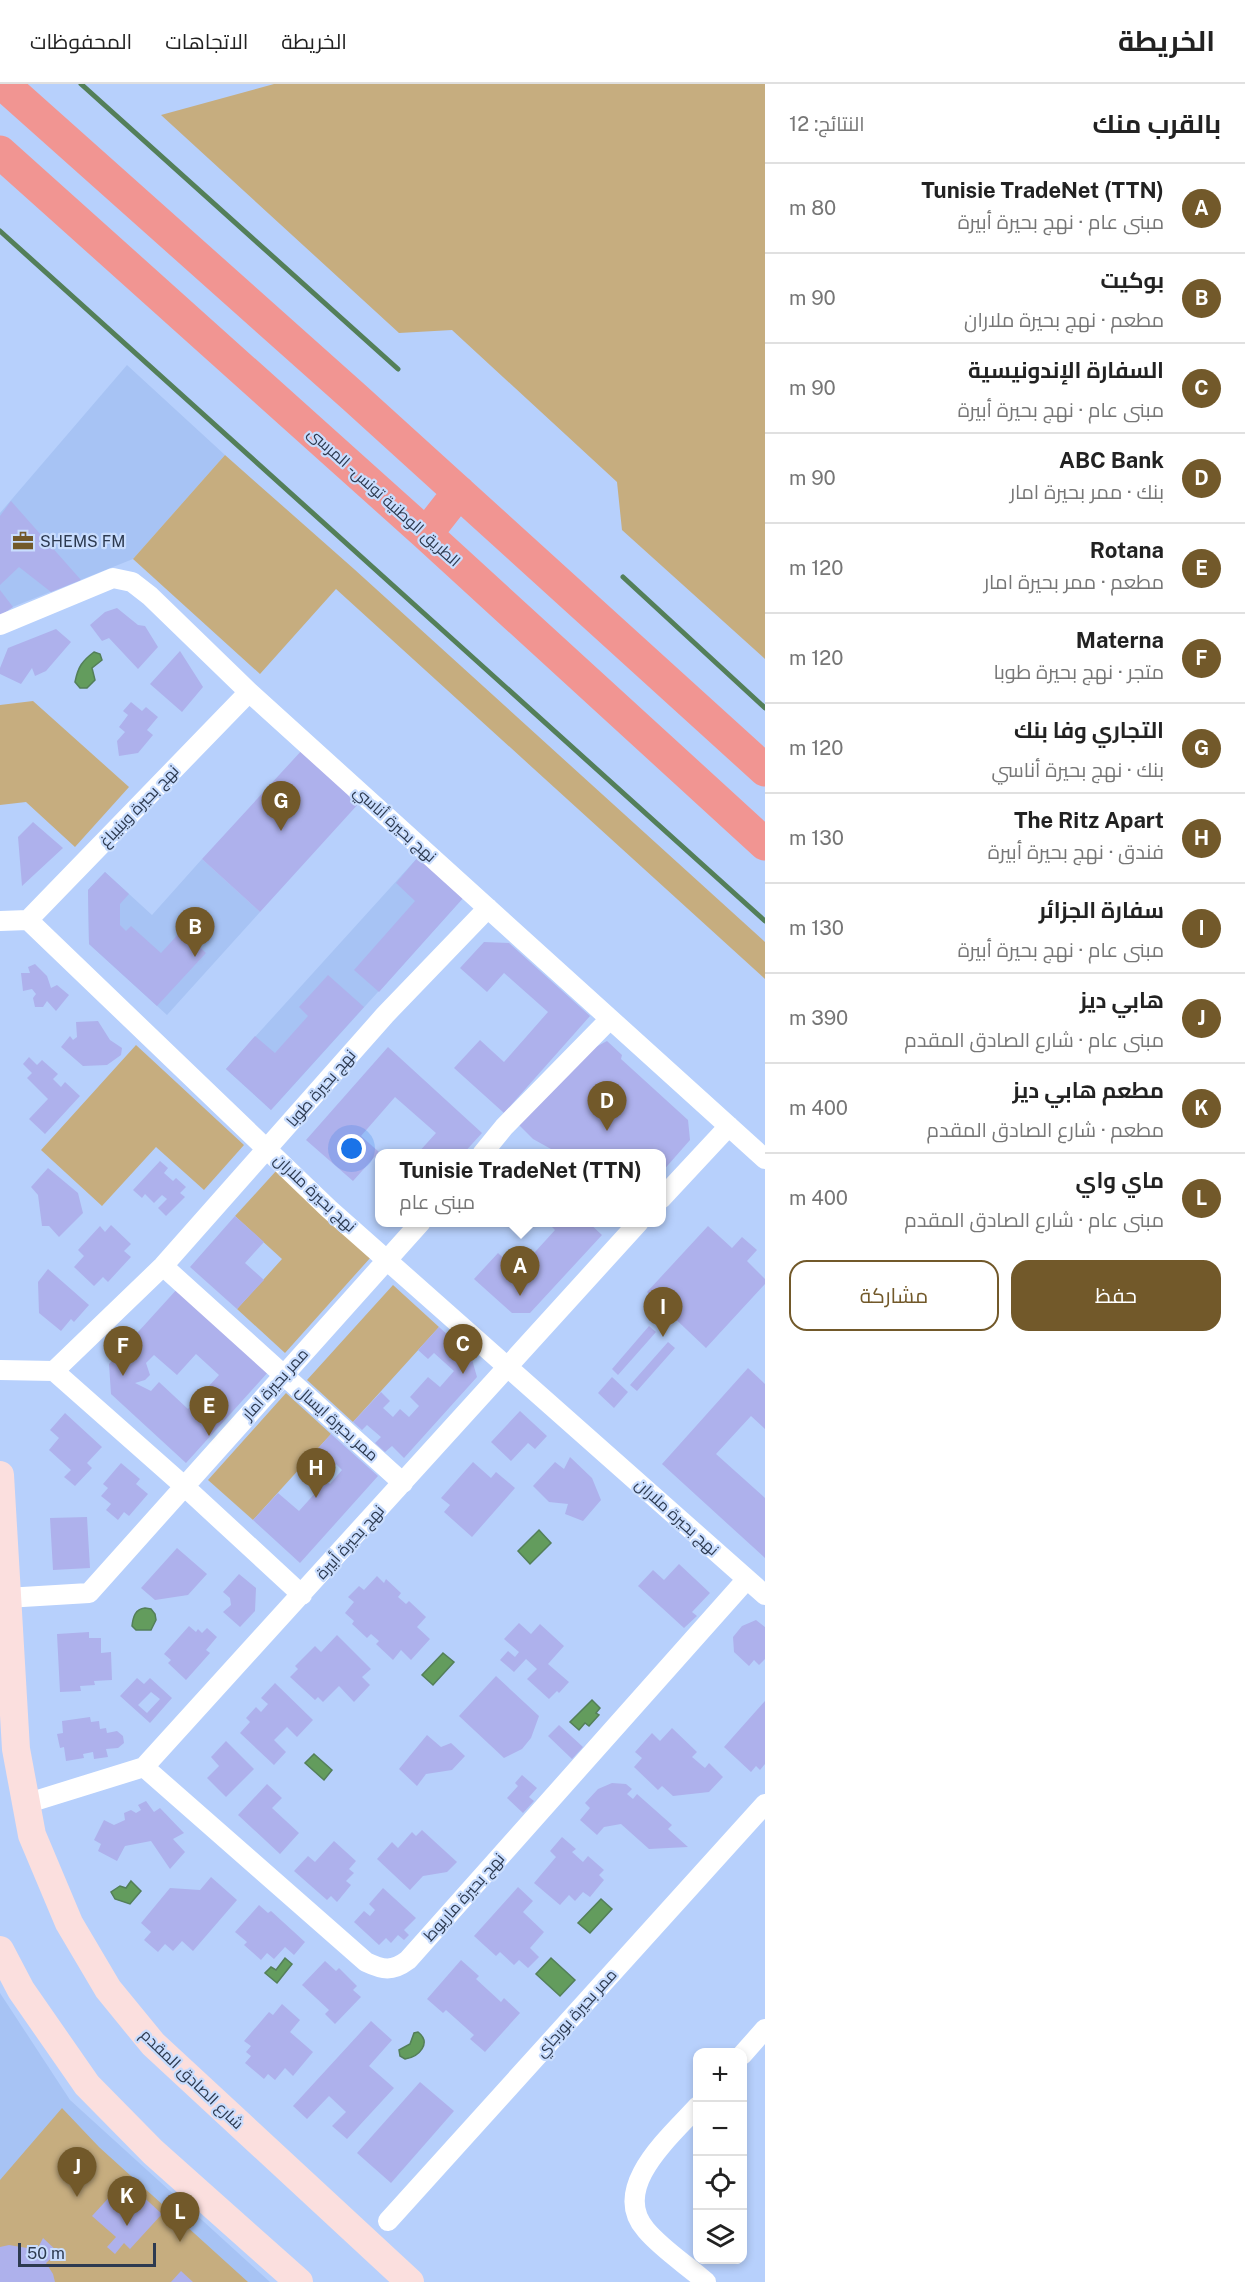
<!DOCTYPE html>
<html lang="ar">
<meta charset="utf-8">
<style>
body{margin:0;font-family:"Public Sans",Cairo,sans-serif;background:#f2f2f2;color:#222;direction:rtl}
.controls{position:absolute;right:18px;bottom:18px;display:grid;overflow:hidden;border-radius:12px;box-shadow:0 3px 9px #0003}
.controls button{width:54px;height:54px;display:grid;place-items:center;padding:0;border:0;border-bottom:2px solid #e0e0e0;background:#fff;color:#222;font:30px sans-serif}
.scale{position:absolute;left:18px;bottom:15px;width:138px;box-sizing:border-box;padding-left:6px;border:3px solid #2d3a50;border-top:0;font-size:16px;line-height:21px;white-space:nowrap;color:#2d3a50;-webkit-text-stroke:4px #c9ddfe;paint-order:stroke}
.you{position:absolute;left:352px;top:1065px;width:21px;height:21px;margin:-15px;border:4px solid #fff;border-radius:50%;background:#1a73e8;box-shadow:0 0 0 9px #1a73e833}
.badge{display:grid;place-items:center;width:39px;height:39px;border-radius:50%;background:#72592a;color:#fff;font-size:20px;font-weight:700}
.pin{position:absolute;translate:-50% -50px;filter:drop-shadow(0 2px 3px #0008)}
.pin::after{content:'';position:absolute;top:32px;width:21px;height:18px;background:inherit;clip-path:polygon(0 0,100% 0,50% 100%)}
.popup{position:absolute;left:375px;top:1065px;width:291px;height:78px;box-sizing:border-box;display:grid;place-content:center;border-radius:12px;background:#fff;filter:drop-shadow(0 2px 4px #0005);font-size:20px;white-space:nowrap;color:#767676}
.popup b{font-size:22px;color:#222}
.popup::after{content:'';position:absolute;left:50%;top:100%;margin-left:-12px;border:12px solid transparent;border-top-color:#fff}
.list{margin:0;padding:0;list-style:none}
h2{display:flex;justify-content:space-between;align-items:center;height:78px;margin:0;padding:0 24px;font-size:26px}
h2 small{font-size:20px;font-weight:400;color:#767676}
.list li{display:grid;grid-template-columns:39px 1fr auto;gap:18px;align-items:center;box-sizing:border-box;height:90px;padding:0 24px;border-top:2px solid #e0e0e0}
.list b{display:block;font-size:22px;white-space:nowrap}
.list p{margin:0;font-size:20px;white-space:nowrap;color:#767676}
.list em{font-size:20px;font-style:normal;color:#767676}
.actions{display:flex;gap:12px;padding:18px 24px}
.actions a{flex:1;padding:14px 0;border:2px solid #72592a;border-radius:18px;text-align:center;font-size:21px;color:#72592a}
.actions .main{background:#72592a;color:#fff}
.icon{flex:none;width:33px;height:33px;fill:none;stroke:currentColor;stroke-width:2;stroke-linecap:round;stroke-linejoin:round}
.map{position:relative;flex:none;width:765px;height:2198px;overflow:hidden;direction:ltr}
header{display:flex;align-items:center;gap:36px;box-sizing:border-box;height:84px;padding:0 30px;background:#fff;border-bottom:2px solid #e0e0e0}
header strong{font-size:28px}
nav{display:flex;gap:33px;margin-inline-start:auto;font-size:21px}
main{display:flex}
aside{flex:1;background:#fff}
.map>svg:first-child{display:block}
</style>
<header>
<strong>الخريطة</strong>
<nav><a>الخريطة</a><a>الاتجاهات</a><a>المحفوظات</a></nav>
</header>
<main>
<aside>
<h2>بالقرب منك<small>النتائج: 12</small></h2>
<ul class="list">
<li><span class="badge">A</span><div><b>Tunisie TradeNet (TTN)</b><p>مبنى عام · نهج بحيرة أبيرة</p></div><em>80 m</em></li>
<li><span class="badge">B</span><div><b>بوكيت</b><p>مطعم · نهج بحيرة ملاران</p></div><em>90 m</em></li>
<li><span class="badge">C</span><div><b>السفارة الإندونيسية</b><p>مبنى عام · نهج بحيرة أبيرة</p></div><em>90 m</em></li>
<li><span class="badge">D</span><div><b>ABC Bank</b><p>بنك · ممر بحيرة امار</p></div><em>90 m</em></li>
<li><span class="badge">E</span><div><b>Rotana</b><p>مطعم · ممر بحيرة امار</p></div><em>120 m</em></li>
<li><span class="badge">F</span><div><b>Materna</b><p>متجر · نهج بحيرة طوبا</p></div><em>120 m</em></li>
<li><span class="badge">G</span><div><b>التجاري وفا بنك</b><p>بنك · نهج بحيرة أناسي</p></div><em>120 m</em></li>
<li><span class="badge">H</span><div><b>The Ritz Apart</b><p>فندق · نهج بحيرة أبيرة</p></div><em>130 m</em></li>
<li><span class="badge">I</span><div><b>سفارة الجزائر</b><p>مبنى عام · نهج بحيرة أبيرة</p></div><em>130 m</em></li>
<li><span class="badge">J</span><div><b>هابي ديز</b><p>مبنى عام · شارع الصادق المقدم</p></div><em>390 m</em></li>
<li><span class="badge">K</span><div><b>مطعم هابي ديز</b><p>مطعم · شارع الصادق المقدم</p></div><em>400 m</em></li>
<li><span class="badge">L</span><div><b>ماي واي</b><p>مبنى عام · شارع الصادق المقدم</p></div><em>400 m</em></li>
</ul>
<div class="actions"><a class="main">حفظ</a><a>مشاركة</a></div>
</aside>
<div class="map">
<svg width="765" height="2198" viewBox="0 0 765 2198">
<rect width="100%" height="100%" fill="#b7d0fc"/>
<path fill="#a7c3f4" d="M127,281L225,371L133,475L0,528V429Z
M419,772L464,813L271,1026L226,985Z
M202,775L260,828L167,931L89,860L88,806L105,788L152,831Z
M0,1909L70,2016L270,2198H0Z"/>
<path fill="#c6ad7f" d="M274,0H765V575L622,446L617,398L452,246L399,249L161,31Z
M225,371L354,485L765,858V895L336,505L260,590L133,475Z
M33,617L129,703L75,763L26,718L0,721V621Z
M136,961L244,1061L204,1106L156,1063L102,1122L41,1066Z
M276,1087L371,1173L285,1269L237,1225L282,1175L235,1132Z
M393,1201L439,1243L353,1338L307,1296Z
M286,1309L331,1350L253,1436L208,1396Z
M62,2024L99,2063L248,2198H0V2096Z"/>
<path fill="#639c5d" stroke="#537f59" stroke-width="1.5" d="M94,568L100,570L102,576L92,584L95,596L87,604H80L75,598C78,583 82,577 94,568Z
M539,1446L551,1459L530,1480L518,1467Z
M145,1524L151,1525L155,1530L156,1536L151,1546H136L132,1542C133,1533 135,1525 145,1524Z
M443,1569L454,1578L433,1601L422,1591Z
M592,1616L600,1624L596,1629L599,1631L589,1642L585,1639L579,1646L570,1638Z
M314,1670L332,1686L324,1696L305,1679Z
M131,1797L141,1807L130,1820L115,1815L111,1808L120,1802L126,1804Z
M601,1815L612,1825L590,1849L578,1839Z
M285,1874L292,1880L277,1899L265,1889L271,1883L276,1886Z
M551,1874L575,1896L560,1912L536,1890Z
M418,1948C432,1959 419,1973 405,1975L400,1972L399,1966L410,1960L414,1949Z"/>
<g fill="none" stroke-linecap="round" stroke-linejoin="round">
<path stroke="#537f59" stroke-width="5" d="M81,0L398,285
M0,147L765,837
M623,493L765,624"/>
</g>
<path fill="#aeb1ec" fill-rule="evenodd" d="M11,417L81,496L51,508L19,483L0,501V432Z
M0,506L13,523L0,532Z
M117,524L138,541L145,542L158,563L138,585L109,554L102,557L90,541L105,528Z
M56,545L71,558L46,587L35,592L32,584L21,600L0,590V584L8,564Z
M180,567L203,603L182,628L150,600Z
M131,618L142,627L146,623L158,633L147,646L153,651L138,669L119,672L117,657L125,648L119,643L128,631L123,627Z
M303,665L360,718L260,828L202,775Z
M33,738L63,764L22,802L18,753Z
M419,772L464,813L379,908L354,886L415,817L396,799Z
M105,788L129,810L120,820V841L126,847L131,842L161,869L182,846L206,869L157,922L89,860L88,806Z
M484,858L509,859L590,932L504,1029L454,984L480,956L504,978L548,928L504,889L487,908L460,884Z
M35,880L47,892L51,904L57,901L69,911L56,927L47,917L43,923H35L33,914L36,910L32,905L23,907L21,889H30L28,883Z
M328,891L364,923L271,1026L226,985L255,952L275,969L308,932L299,923Z
M98,937L110,956L122,964L121,971L107,981L83,982L61,963L70,952L73,956L77,953L76,938Z
M607,957L622,971L621,975L688,1036L690,1056L661,1089V1070H560L533,1055L516,1038L575,974Z
M388,963L482,1049L463,1070H417L436,1049L395,1013L361,1052L379,1068L353,1097L306,1056Z
M29,973L37,981L42,976L58,990L53,995L61,1003L65,998L80,1012L45,1050L29,1035L48,1015L27,994L32,989L23,980Z
M160,1077L168,1084L164,1089L173,1097L176,1094L186,1103L180,1109L185,1113L166,1132L158,1124L167,1115L162,1111L154,1119L145,1110L142,1114L133,1106Z
M48,1084L78,1109L83,1129L59,1153L49,1142H42L38,1111L31,1103Z
M235,1132L264,1158L245,1179L264,1196L237,1225L190,1183Z
M547,1138H588L602,1151L530,1229H512L474,1195L498,1169L512,1182L525,1179L555,1146Z
M111,1141L131,1160L124,1167L131,1173L108,1198L103,1193L94,1202L74,1183L84,1172L78,1166L100,1142L105,1148Z
M708,1142L732,1164L742,1153L757,1166L747,1177L765,1195V1200L706,1264L647,1208Z
M48,1185L89,1221L74,1238L71,1235L61,1247L39,1229L38,1198Z
M178,1204L269,1287L186,1379L111,1310L109,1280ZM196,1270L219,1291L188,1325L159,1298L151,1307L135,1299L145,1296L150,1291L146,1279L154,1271L177,1291Z
M649,1242L656,1248L618,1291L612,1285Z
M439,1243L471,1272L477,1293L404,1374L392,1362L385,1368L375,1359L381,1353L367,1341L362,1346L353,1338L381,1308L390,1317L383,1324L393,1333L400,1325L409,1333L419,1322L410,1313L428,1293L440,1303L454,1287L434,1269L428,1275L418,1266Z
M668,1258L675,1264L637,1307L630,1301Z
M748,1284L765,1300V1345L751,1332L716,1370L765,1414V1474L662,1380Z
M612,1293L628,1308L614,1324L598,1309Z
M520,1327L547,1352L535,1365L528,1359L511,1377L491,1358Z
M65,1329L102,1363L87,1379L92,1384L75,1402L64,1393L71,1386L49,1366L59,1354L50,1346Z
M331,1350L378,1392L300,1479L253,1436L278,1409L299,1427L326,1397L330,1400L342,1386L336,1380L330,1387L312,1371Z
M570,1373L592,1394L601,1416L583,1437L565,1430L568,1420L549,1418L533,1402L555,1378L564,1385Z
M473,1378L491,1394L496,1388L515,1404L472,1453L444,1428L450,1421L441,1414Z
M121,1379L140,1395L136,1400L148,1410L129,1432L124,1428L118,1436L106,1426L111,1420L101,1412L108,1404L103,1400Z
M87,1433L90,1484L53,1486L50,1434Z
M177,1464L207,1490L188,1511L155,1516L141,1504Z
M679,1480L710,1509L692,1528L697,1532L684,1544L638,1502L653,1486L664,1496Z
M239,1490L256,1504L255,1527L240,1543L223,1528L231,1521L230,1514L223,1508Z
M377,1492L384,1499L386,1495L401,1509L398,1513L406,1520L409,1517L426,1533L417,1543L430,1555L411,1576L401,1566L393,1576L376,1560L379,1557L371,1550L367,1554L352,1540L354,1537L345,1529L354,1518L348,1513L359,1502L364,1506Z
M756,1536L765,1543V1575L759,1581L754,1576L749,1582L734,1568L733,1553L742,1542Z
M519,1539L531,1550L540,1540L564,1562L548,1580L569,1598L559,1609L557,1607L549,1615L527,1595L537,1585L526,1575L514,1588L500,1576L508,1567L515,1573L519,1568L504,1555Z
M189,1542L196,1548L198,1545L202,1549L207,1544L217,1553L206,1566L210,1569L186,1596L168,1579L171,1576L164,1570Z
M89,1548V1554H101V1569L111,1568L112,1596L94,1597L95,1601L80,1602L81,1607L60,1608L57,1550Z
M337,1551L371,1585L362,1593L370,1601L354,1618L339,1602L323,1618L318,1613L315,1616L290,1593L298,1585L295,1582L315,1562L321,1568Z
M496,1592L539,1632L531,1654L522,1665L504,1674L459,1632Z
M137,1594L144,1600L150,1594L172,1614L150,1639L120,1612ZM151,1608L160,1615L147,1629L138,1621Z
M275,1599L313,1636L297,1653L287,1643L274,1656L286,1668L274,1681L240,1649L250,1638L246,1634L256,1623L261,1628L268,1620L261,1614Z
M765,1617V1680L760,1686L756,1682L751,1688L724,1663Z
M90,1633L91,1638L99,1637L100,1645L106,1644L107,1649L117,1647L123,1652L124,1659L118,1664L106,1665L108,1673L94,1675L93,1668L83,1670L84,1674L66,1677L64,1663L60,1664L57,1650L63,1649L62,1637Z
M559,1641L583,1663L572,1675L548,1652Z
M672,1644L697,1668L692,1673L705,1684L709,1679L723,1693L709,1708L673,1712L662,1702L658,1706L634,1683L642,1674L635,1668L652,1649L660,1657Z
M427,1651L441,1663L451,1659L465,1672L452,1686L426,1690L417,1702L399,1685Z
M226,1657L254,1685L226,1713L207,1694L219,1682L211,1673Z
M522,1691L537,1704L529,1713L534,1717L523,1729L507,1714L518,1702L515,1699Z
M612,1699L626,1700L632,1705L627,1710L633,1715L637,1710L672,1741L668,1745L688,1763L649,1765L621,1740L604,1743L597,1751L580,1736L590,1724L585,1719L598,1705Z
M267,1700L282,1714L272,1724L299,1749L280,1770L238,1731Z
M146,1717L154,1728L160,1724L184,1749L173,1755L185,1768L170,1785L151,1757L125,1762L117,1777L98,1767L101,1760L94,1756L104,1736L114,1741L125,1736L124,1729L131,1726L136,1729L141,1726L138,1721Z
M422,1746L457,1778L447,1788L423,1792L410,1806L377,1775L392,1758L398,1764L412,1748L416,1752Z
M562,1753L576,1765L572,1768L583,1778L588,1772L604,1786L599,1791L604,1796L590,1813L583,1808L575,1817L569,1811L560,1821L534,1799L556,1773L550,1767Z
M334,1757L356,1777L349,1785L354,1789L346,1797L351,1801L337,1818L331,1812L327,1816L294,1787L308,1772L315,1778Z
M211,1793L237,1816L193,1867L182,1857L173,1867L165,1860L158,1868L144,1856L151,1848L141,1839L170,1804L200,1806Z
M518,1803L533,1817L523,1828L544,1848L530,1864L539,1873L528,1884L519,1876L514,1881L500,1868L496,1872L474,1852Z
M383,1804L416,1834L404,1846L409,1851L404,1856L398,1851L391,1859L386,1854L379,1861L354,1838L364,1827L370,1832L375,1826L369,1820Z
M259,1821L268,1829L271,1827L305,1858L294,1871L285,1863L274,1875L267,1869L261,1876L244,1861L247,1858L235,1848Z
M461,1876L479,1892L476,1895L501,1918L504,1914L520,1929L485,1968L470,1955L474,1951L446,1926L443,1929L427,1915Z
M325,1877L336,1887L339,1884L357,1902L353,1906L361,1913L335,1940L325,1930L329,1926L302,1901Z
M282,1920L300,1936L290,1948L313,1968L293,1992L285,1984L275,1996L268,1990L264,1995L245,1979L251,1972L246,1968L251,1962L244,1957L269,1928L273,1931Z
M371,1937L392,1956L369,1982L394,2004L347,2055L332,2042L346,2028L329,2012L307,2035L293,2022Z
M420,1998L454,2027L391,2099L357,2069Z
M125,2096L162,2130L130,2165L124,2159L115,2170L107,2163L116,2153L92,2132Z
M43,2154L58,2168L46,2179L53,2190L55,2198H0V2163L9,2161L27,2164L35,2170Z
M181,2187L193,2198H171Z"/>
<g fill="none" stroke-linecap="round" stroke-linejoin="round">
<path stroke="#fff" stroke-width="20" d="M0,541L113,494L132,498L150,512L249,608L765,1075
M28,836L249,608
M0,837L28,836L329,1125L765,1511
M482,1070L504,1043L610,935
M661,1115L729,1042
M163,1182L403,1399
M0,1286L54,1287
M302,1511L184,1402L54,1287L163,1182L385,931L488,824
M6,1514L89,1509L421,1138
M144,1683L366,1878C383,1886 392,1888 408,1876L747,1495
M25,1720L144,1683L639,1138
M742,1971L765,1945
M698,2022C671,2052 609,2104 646,2146C663,2166 687,2181 706,2198
M388,2137L765,1720"/>
<path stroke="#fbdfde" stroke-width="28" d="M0,1391L16,1665L32,1751L69,1839L108,1905L153,1960L410,2198
M0,1866L21,1906L87,2001L153,2068L299,2198"/>
<path stroke="#f19592" stroke-width="33" d="M3,0L354,313L765,686
M0,68L426,450L765,760
M426,450L459,408"/>
</g>
<defs>
<symbol id="office-bare" viewBox="-9 -9 18 18"><path d="M-6-3h4V-5.5h4V-3h4V5H-6ZM-1-4.5V-3h2v-1.5ZM-6 0V1H6V0Z" fill="#72592a" stroke="#c9ddfe" stroke-width="2.5" paint-order="stroke"/></symbol>
</defs>
<g fill-rule="evenodd">
<use href="#office-bare" x="8" y="442" width="30" height="30"/>
</g>
<g text-anchor="middle" dominant-baseline="central" stroke-width="4.5" stroke-linejoin="round" paint-order="stroke">
<g font-size="16" fill="#2d3a50" stroke="#c9ddfe">
<text transform="translate(384 413) rotate(42)">الطريق الوطنية تونس - المرسى</text>
<text transform="translate(139 722) rotate(-46)">نهج بحيرة وينيباغ</text>
<text transform="translate(395 740) rotate(42)">نهج بحيرة أناسي</text>
<text transform="translate(321 1004) rotate(-49)">نهج بحيرة طوبا</text>
<text transform="translate(315 1109) rotate(43)">نهج بحيرة ملاران</text>
<text transform="translate(275 1300) rotate(-48)">ممر بحيرة امار</text>
<text transform="translate(337 1339) rotate(42)">ممر بحيرة ايسال</text>
<text transform="translate(677 1433) rotate(42)">نهج بحيرة ملاران</text>
<text transform="translate(350 1458) rotate(-48)">نهج بحيرة أبيرة</text>
<text transform="translate(464 1813) rotate(-48)">نهج بحيرة ماريوط</text>
<text transform="translate(576 1929) rotate(-48)">ممر بحيرة بورجاي</text>
<text transform="translate(192 1995) rotate(44)">شارع الصادق المقدم</text>
</g>
<g font-size="16" fill="#2d3a50" stroke="#c9ddfe" text-anchor="start">
<text x="40" y="457">SHEMS FM</text>
</g>
</g>
</svg>
<div class="controls">
<button>+</button>
<button>−</button>
<button><svg class="icon" aria-label="locate" viewBox="0 0 24 24"><circle cx="12" cy="12" r="6"/><path d="M12 2v4M12 18v4M2 12h4M18 12h4"/></svg></button>
<button><svg class="icon" aria-label="layers" viewBox="0 0 24 24"><path d="M12 4l9 5-9 5-9-5zM3 14l9 5 9-5"/></svg></button>
</div>
<div class="scale">50 m</div>
<div class="you"></div>
<div class="pin badge" style="left:520px;top:1212px">A</div>
<div class="popup"><b>Tunisie TradeNet (TTN)</b>مبنى عام</div>
<div class="pin badge" style="left:195px;top:873px">B</div>
<div class="pin badge" style="left:463px;top:1290px">C</div>
<div class="pin badge" style="left:607px;top:1047px">D</div>
<div class="pin badge" style="left:209px;top:1352px">E</div>
<div class="pin badge" style="left:123px;top:1292px">F</div>
<div class="pin badge" style="left:281px;top:747px">G</div>
<div class="pin badge" style="left:316px;top:1414px">H</div>
<div class="pin badge" style="left:663px;top:1253px">I</div>
<div class="pin badge" style="left:77px;top:2113px">J</div>
<div class="pin badge" style="left:127px;top:2142px">K</div>
<div class="pin badge" style="left:180px;top:2158px">L</div>
</div>
</main>
